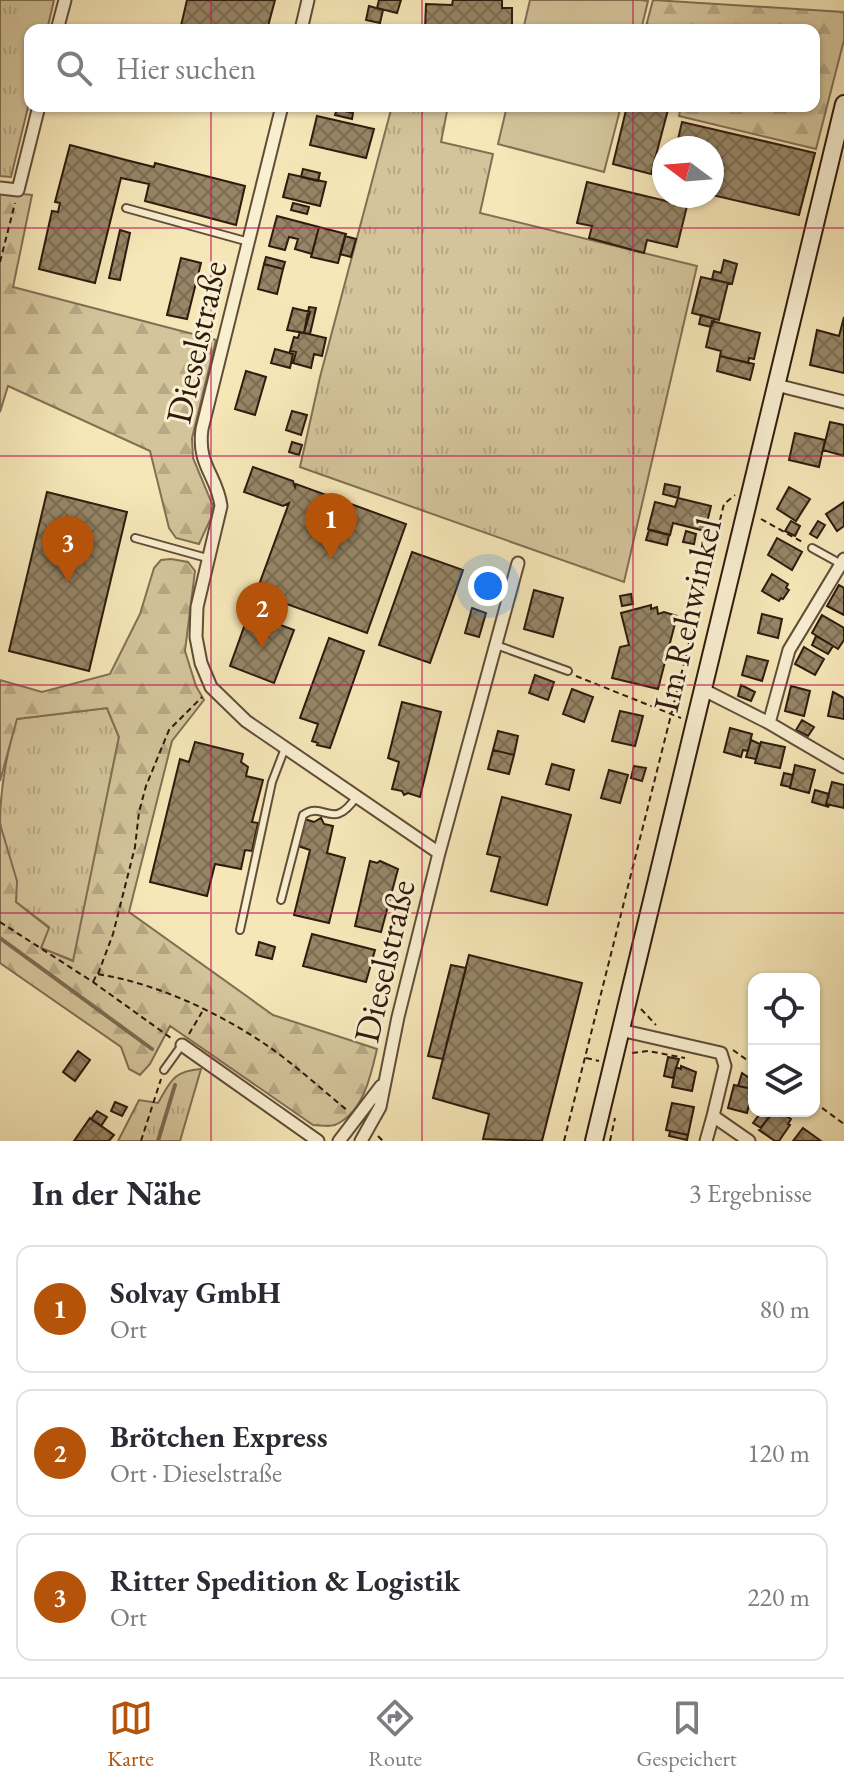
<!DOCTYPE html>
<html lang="de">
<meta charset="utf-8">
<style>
body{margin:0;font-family:"EB Garamond",serif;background:#f7f7f7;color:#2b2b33}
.controls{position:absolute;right:24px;bottom:24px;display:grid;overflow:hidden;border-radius:16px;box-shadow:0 2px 6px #0004}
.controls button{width:72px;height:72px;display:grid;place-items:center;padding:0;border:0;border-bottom:2px solid #e1e1e2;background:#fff;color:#2b2b33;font:40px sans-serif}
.compass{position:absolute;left:652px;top:136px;width:72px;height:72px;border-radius:50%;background:#fff;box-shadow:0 2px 6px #0004;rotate:286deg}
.you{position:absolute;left:488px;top:586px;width:28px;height:28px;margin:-20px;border:6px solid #fff;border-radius:50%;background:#1a73e8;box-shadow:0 0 0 12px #1a73e833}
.badge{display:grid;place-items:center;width:52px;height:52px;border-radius:50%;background:#b45309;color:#fff;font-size:26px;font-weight:700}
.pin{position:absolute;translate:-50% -66px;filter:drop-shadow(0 2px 4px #0008)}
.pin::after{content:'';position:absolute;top:42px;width:28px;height:24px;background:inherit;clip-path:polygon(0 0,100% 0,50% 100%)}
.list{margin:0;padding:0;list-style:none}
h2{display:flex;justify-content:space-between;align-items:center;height:104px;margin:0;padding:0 32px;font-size:34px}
h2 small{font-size:26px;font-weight:400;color:#7c7c81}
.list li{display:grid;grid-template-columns:52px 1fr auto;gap:24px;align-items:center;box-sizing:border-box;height:128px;margin:0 16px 16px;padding:0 16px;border:2px solid #e1e1e2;border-radius:16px}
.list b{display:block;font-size:30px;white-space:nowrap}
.list p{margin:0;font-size:26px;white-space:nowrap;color:#7c7c81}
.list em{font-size:26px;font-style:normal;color:#7c7c81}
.icon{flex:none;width:44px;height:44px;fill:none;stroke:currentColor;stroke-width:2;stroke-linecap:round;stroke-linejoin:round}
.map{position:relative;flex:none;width:844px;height:1141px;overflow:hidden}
.search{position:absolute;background:#fff;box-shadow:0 2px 6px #0004;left:24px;right:24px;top:24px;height:88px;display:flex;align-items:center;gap:20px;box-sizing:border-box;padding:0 28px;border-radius:16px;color:#7c7c81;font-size:30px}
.sheet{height:536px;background:#fff}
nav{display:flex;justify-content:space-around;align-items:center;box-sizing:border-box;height:112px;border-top:2px solid #e1e1e2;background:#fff;font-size:22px;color:#7c7c81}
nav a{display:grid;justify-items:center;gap:4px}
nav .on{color:#b45309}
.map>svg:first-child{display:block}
</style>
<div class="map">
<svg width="844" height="1141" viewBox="0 0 844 1141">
<defs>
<pattern id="grass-tufts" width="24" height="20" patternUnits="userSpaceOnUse" patternTransform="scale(2)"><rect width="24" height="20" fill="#d4c49b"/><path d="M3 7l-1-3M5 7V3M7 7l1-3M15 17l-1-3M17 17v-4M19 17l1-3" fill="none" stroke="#b6a884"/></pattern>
<pattern id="forest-firs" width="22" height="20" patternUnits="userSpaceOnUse" patternTransform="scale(2)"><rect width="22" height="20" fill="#d4c49b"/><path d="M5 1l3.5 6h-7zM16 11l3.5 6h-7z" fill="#b6a884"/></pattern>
<pattern id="building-cross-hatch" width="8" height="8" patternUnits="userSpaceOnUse" patternTransform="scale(2)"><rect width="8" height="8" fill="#968566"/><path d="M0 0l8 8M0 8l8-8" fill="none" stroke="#7b6c52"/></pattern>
</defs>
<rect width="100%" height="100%" fill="#f6e7b8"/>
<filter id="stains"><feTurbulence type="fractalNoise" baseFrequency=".0025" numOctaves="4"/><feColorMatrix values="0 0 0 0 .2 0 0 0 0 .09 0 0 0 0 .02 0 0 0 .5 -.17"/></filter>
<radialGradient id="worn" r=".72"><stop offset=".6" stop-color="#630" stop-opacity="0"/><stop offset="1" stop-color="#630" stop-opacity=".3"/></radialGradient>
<path fill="url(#grass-tufts)" stroke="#826f54" stroke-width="2" d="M0,0H54L47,30H30V99L11,177L0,176Z
M392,106H448L441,142L493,154L480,213L697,266L624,582L300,467L320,377Z
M107,708L119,737L74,961L41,948L49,927L16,902C18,871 4,852 0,823C0,787 7,753 16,719Z
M201,1069L180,1141H118L139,1100L158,1103C171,1080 174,1071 201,1069Z"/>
<path fill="url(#forest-firs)" stroke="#826f54" stroke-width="2" d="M653,0L844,12V40L816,149L679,116L681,106H814V30H645Z
M0,192L32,195L13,287L216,340L192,438L193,458L213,506L211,518L199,544L176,538L169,528L150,451L8,386L0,412Z
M171,559L188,562L195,571L185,651L196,686L204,700L172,741L129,912L273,1015L377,1049C371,1075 364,1109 339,1123C332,1128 321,1125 313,1125L170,1026L150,1064L140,1075L129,1069L121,1047L0,963V824L17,881L16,902L49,928L41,948L73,961L119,737L107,708L17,719L0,781V680L42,692L110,674L140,614L154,568L161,560Z"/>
<path fill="#d4c49b" stroke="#826f54" stroke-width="2" d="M530,0H640L648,1L641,30H523Z
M507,106H621L604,172L498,144Z"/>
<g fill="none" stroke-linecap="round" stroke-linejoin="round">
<path stroke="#7e6b51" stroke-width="4" d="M0,938L152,1049
M158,1141L175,1085"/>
</g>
<path fill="url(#building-cross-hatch)" stroke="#2f1a0d" stroke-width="2" d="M187,0H275L267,30H180Z
M379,0H401L397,13L377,8Z
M453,0H502V8H512V30H425L426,4L452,5Z
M369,6L383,10L380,23L366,20Z
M627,106H669L651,174L613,164Z
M337,109L353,113L352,119L335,115Z
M317,116L374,129L366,158L310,145Z
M682,122L815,153L799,215L712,195V148H676Z
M70,145L126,160L154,167L155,163L245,186L236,225L145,201L149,184L121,178L95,283L39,269L52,211L58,212L60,203L55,202Z
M303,169L320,173L318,181L301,177Z
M289,174L326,182L320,206L283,197Z
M587,182L687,206L677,247L647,240L644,253L589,238L592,226L577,223Z
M293,203L309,207L307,214L291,210Z
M277,216L319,227L312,254L295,249L298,239L289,237L285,250L269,246Z
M319,227L346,234L338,263L311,257Z
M120,230L130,233L120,280L109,278Z
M345,236L356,239L351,257L340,254Z
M266,257L285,262L283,269L264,264Z
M181,258L201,263L187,319L167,315Z
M724,260L737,264L732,284L712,279L714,271L721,273Z
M264,264L283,269L277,294L258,289Z
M701,277L728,283L719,320L692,313Z
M309,307L316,308L310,334L304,333Z
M293,308L310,312L304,333L287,330Z
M701,315L715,319L711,327L699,324Z
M844,317V373L810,365L817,330L839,336Z
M712,321L760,333L754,359L749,358L748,363L720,356L721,351L706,347Z
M300,332L326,338L322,356L314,354L311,368L293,363L296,352L290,351L294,337L298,338Z
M275,349L293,354L290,368L271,363Z
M720,356L754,364L750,380L717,371Z
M246,371L266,377L255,415L235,409Z
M292,411L307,415L301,435L286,430Z
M830,422L844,425V456L823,450Z
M795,433L825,440L819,467L789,460Z
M292,442L302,445L299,455L289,452Z
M253,467L293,481L295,487L296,484L406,524L367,633L256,593L289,503L283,506L244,492Z
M665,484L680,487L678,498L663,494Z
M789,487L810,499L796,521L777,509Z
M47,492L127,512L89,671L9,651Z
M678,498L711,506L705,531L673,523L670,535L648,529L655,502L675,507Z
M844,502V526L837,531L826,514Z
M791,521L800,526L795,536L785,531Z
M818,521L825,525L817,538L810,534Z
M649,530L669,535L667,545L646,540Z
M686,531L696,534L694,544L683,542Z
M777,538L802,552L792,570L768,555Z
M412,552L463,570L430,663L379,645Z
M772,574L788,584L786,588L789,590L783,599L781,598L779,601L762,591Z
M839,585L844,588V615L827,606Z
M534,590L563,598L553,637L524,629Z
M631,594L633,604L622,606L620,596Z
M651,605V609L657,607L658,614L664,612L677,616L658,689L612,678L620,647L629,645L621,613Z
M472,608L486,613L479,637L465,633Z
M249,613L294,630L274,683L230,666Z
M762,614L782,619L778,638L758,633Z
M822,615L844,628V640L838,649L812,633Z
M816,636L833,646L828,654L812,645Z
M329,638L364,651L330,748L317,745L318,743L312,741L318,724L300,718Z
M804,647L824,659L815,675L795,664Z
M747,656L768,661L762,681L742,675Z
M535,675L554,682L548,700L529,693Z
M741,685L755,692L751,701L738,696Z
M791,686L810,691L804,716L785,711Z
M572,689L593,697L584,722L563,714Z
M833,692L844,698V719L828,716Z
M402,702L441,712L420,797L408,793L404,795L402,791L392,789L399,762L388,758Z
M620,711L643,716L635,746L612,741Z
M802,720L814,727L808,736L796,730Z
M730,728L752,734L748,751L743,750L741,757L724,752Z
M498,731L518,736L514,755L493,750Z
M751,740L760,744L756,759L746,757Z
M195,742L243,754L241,762L248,767L246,776L263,780L252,822L258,823L252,851L245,850L241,869L215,864L207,896L150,882L180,759L189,762Z
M761,742L785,747L780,768L755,763Z
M493,750L514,755L509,774L488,769Z
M552,764L574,770L569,790L546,784Z
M795,765L815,770L809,793L790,788Z
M634,766L646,768L642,781L631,778Z
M609,770L628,775L620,803L601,798Z
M784,773L793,775L790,787L781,785Z
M832,782L844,785V808L826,804Z
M815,790L829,794L826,804L829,807L812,802Z
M502,797L571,815L547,905L491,891L500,857L487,854Z
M321,818L324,824L333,826L327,853L345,858L329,923L294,915L310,850L298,846L305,819L314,822Z
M370,861L377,863L380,861L398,869L381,932L355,926Z
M312,934L375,950L366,982L303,966Z
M259,942L275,947L272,959L256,955Z
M469,955L582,983L542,1141L483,1139L489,1114L433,1098Z
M451,965L466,968L443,1059L428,1056Z
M78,1051L90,1060L75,1081L63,1072Z
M668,1057L679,1059L673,1078L664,1076Z
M681,1066L696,1072L692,1091L672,1087L676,1067L681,1069Z
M742,1073L754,1081L753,1089L738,1086Z
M734,1085L753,1089L747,1113L728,1108Z
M115,1102L127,1107L122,1116L111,1111Z
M672,1103L694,1107L688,1135L666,1130Z
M97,1111L107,1117L101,1126L91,1119Z
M762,1111L771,1114L761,1128L753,1123Z
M774,1111H779L791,1119L788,1124L790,1125L779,1141H775L759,1130Z
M90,1118L114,1135L109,1141H74Z
M803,1128L821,1141H793Z
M670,1131L688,1135L687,1140L669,1136Z"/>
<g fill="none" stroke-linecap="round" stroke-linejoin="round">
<defs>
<path id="lane" d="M126,208L249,242
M135,538L207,558
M812,548L841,564
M496,645L568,671
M281,900L303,815C325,800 332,833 357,796
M240,930L272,782L285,748
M164,1070L182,1045"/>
<path id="street" d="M57,30L65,0
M301,30L308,0
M282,106L202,429C197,466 217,475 221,506L197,607L196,637L201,663L211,687L246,721L439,853L398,1017L380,1107L361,1141
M0,188L18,190L39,106
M776,385L844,402
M702,689L769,723L844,767
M769,723L789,650L844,559
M439,853L518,563
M620,1030L721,1053L725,1066L713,1116L749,1141
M182,1045L318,1141
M339,1141L381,1086
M706,1141L713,1116"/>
<path id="secondary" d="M594,1141L844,104"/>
</defs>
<use href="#lane" stroke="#614d38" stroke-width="10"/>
<use href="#street" stroke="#614d38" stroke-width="15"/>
<use href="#secondary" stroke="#2f1a0d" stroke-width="20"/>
<path stroke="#2f1a0d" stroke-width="2" stroke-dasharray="6 4" stroke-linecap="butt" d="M0,262L15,203
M761,519L804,543
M576,676L681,718
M0,922L93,982L171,1038
M98,974L113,934L135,847L139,812L146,786L169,730L202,697
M93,982L97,974C155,983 213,1010 262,1042C292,1062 320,1088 348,1111
M641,1009L656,1025
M189,1034L202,1012
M733,1050L754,1065
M632,1053L648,1051L685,1058
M586,1058L599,1061
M814,1102L844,1124
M378,1136L383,1141
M141,1141L161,1079
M564,1141L724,504L735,495
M610,1141L615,1118"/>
<use href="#lane" stroke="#f9efd1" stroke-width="6"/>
<use href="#street" stroke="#f9efd1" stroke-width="11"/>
<use href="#secondary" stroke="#f9efd1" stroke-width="16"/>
</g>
<path fill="none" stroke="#c2185b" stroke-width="2" stroke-opacity="0.55" d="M211,0V30M422,0V30M633,0V30M211,106V1141M422,106V1141M633,106V1141M0,228H844M0,456H844M0,685H844M0,913H844"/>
<g text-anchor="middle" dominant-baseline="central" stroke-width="6" stroke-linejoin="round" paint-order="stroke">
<g font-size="36" fill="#2f1a0d" stroke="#f9efd1">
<text transform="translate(196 342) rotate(-77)">Dieselstraße</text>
<text transform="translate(687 615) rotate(-77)">Im Rehwinkel</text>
<text transform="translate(384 961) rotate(-77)">Dieselstraße</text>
</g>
</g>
<rect width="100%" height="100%" filter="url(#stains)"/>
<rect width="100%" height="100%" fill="url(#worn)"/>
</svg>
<div class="controls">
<button><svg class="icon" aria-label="locate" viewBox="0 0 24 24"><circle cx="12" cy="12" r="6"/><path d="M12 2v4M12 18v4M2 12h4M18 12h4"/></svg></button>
<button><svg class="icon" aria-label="layers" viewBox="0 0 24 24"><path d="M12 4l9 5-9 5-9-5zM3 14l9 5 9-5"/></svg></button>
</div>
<svg class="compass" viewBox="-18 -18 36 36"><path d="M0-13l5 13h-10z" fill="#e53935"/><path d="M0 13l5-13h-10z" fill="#7c7c81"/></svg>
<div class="you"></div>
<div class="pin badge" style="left:331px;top:559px">1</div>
<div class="pin badge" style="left:262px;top:648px">2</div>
<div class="pin badge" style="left:68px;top:582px">3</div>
<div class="search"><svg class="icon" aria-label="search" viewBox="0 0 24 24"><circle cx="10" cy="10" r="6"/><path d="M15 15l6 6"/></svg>Hier suchen</div>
</div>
<section class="sheet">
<h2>In der Nähe<small>3 Ergebnisse</small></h2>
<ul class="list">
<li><span class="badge">1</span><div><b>Solvay GmbH</b><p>Ort</p></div><em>80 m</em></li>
<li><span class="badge">2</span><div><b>Brötchen Express</b><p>Ort · Dieselstraße</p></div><em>120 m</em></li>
<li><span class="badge">3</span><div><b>Ritter Spedition &amp; Logistik</b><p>Ort</p></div><em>220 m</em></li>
</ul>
</section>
<nav>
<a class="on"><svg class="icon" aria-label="map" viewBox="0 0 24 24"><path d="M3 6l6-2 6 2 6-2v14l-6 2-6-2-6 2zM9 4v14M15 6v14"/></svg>Karte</a>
<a><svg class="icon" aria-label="directions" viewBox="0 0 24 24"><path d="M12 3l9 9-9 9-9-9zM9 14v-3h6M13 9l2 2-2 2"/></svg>Route</a>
<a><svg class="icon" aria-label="saved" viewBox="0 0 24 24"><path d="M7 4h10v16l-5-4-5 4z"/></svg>Gespeichert</a>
</nav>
